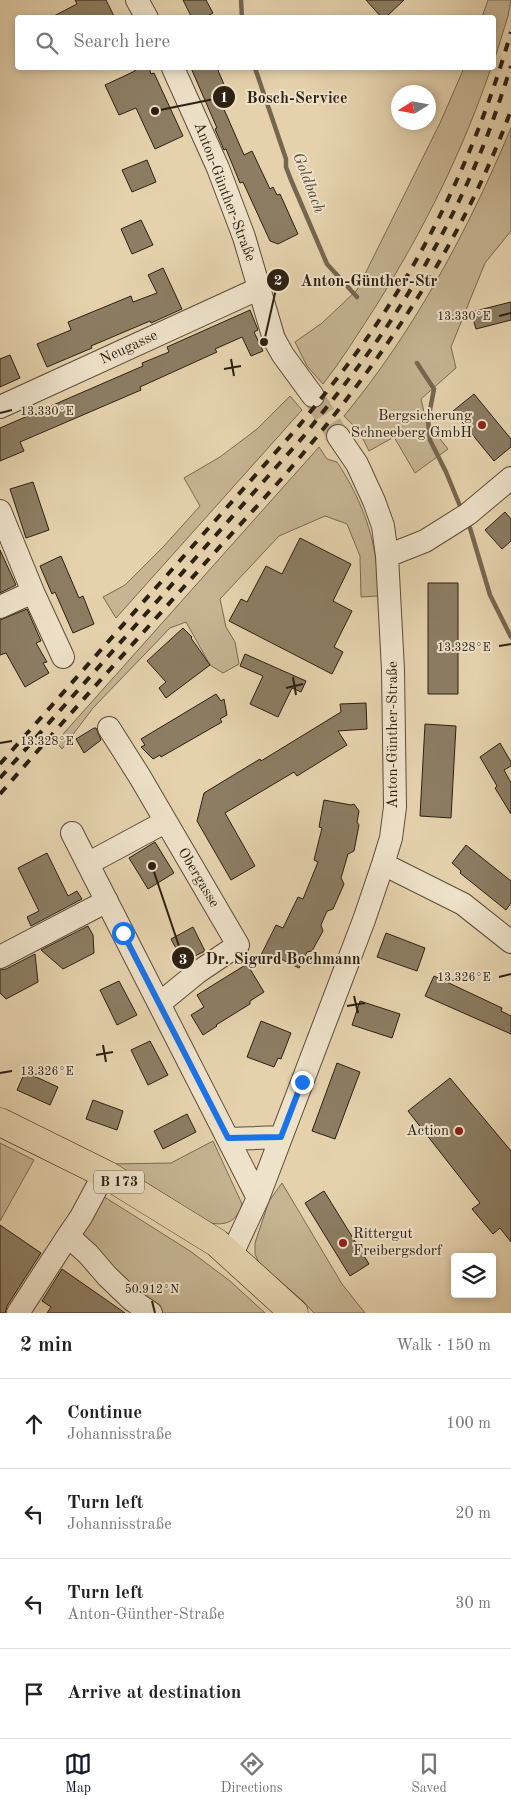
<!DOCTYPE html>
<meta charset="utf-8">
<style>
body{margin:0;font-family:"Old Standard TT",serif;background:#f2f2f2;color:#222}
.controls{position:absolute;right:15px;bottom:15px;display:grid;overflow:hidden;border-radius:5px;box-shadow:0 2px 8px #0003}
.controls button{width:45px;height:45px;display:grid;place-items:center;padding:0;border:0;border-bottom:1px solid #e0e0e0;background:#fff;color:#222;font:25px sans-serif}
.compass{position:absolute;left:391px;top:85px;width:45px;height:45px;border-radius:50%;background:#fff;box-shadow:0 2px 8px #0003;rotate:259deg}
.stop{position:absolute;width:15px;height:15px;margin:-11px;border:4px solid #1a73e8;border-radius:50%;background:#fff}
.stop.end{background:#1a73e8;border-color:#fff;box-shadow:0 1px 5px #0008}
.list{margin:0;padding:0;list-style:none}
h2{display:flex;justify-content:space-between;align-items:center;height:65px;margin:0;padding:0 20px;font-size:21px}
h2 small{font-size:16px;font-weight:400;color:#767676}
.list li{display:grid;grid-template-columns:32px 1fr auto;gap:15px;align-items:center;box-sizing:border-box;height:90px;padding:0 20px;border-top:1px solid #e0e0e0}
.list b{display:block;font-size:19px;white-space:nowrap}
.list p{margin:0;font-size:16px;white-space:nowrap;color:#767676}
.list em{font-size:16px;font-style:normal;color:#767676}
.icon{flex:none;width:28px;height:28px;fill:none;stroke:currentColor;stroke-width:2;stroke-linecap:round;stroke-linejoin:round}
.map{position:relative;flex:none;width:511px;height:1313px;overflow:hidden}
.search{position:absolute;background:#fff;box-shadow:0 2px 8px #0003;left:15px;right:15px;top:15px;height:55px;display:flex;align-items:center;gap:12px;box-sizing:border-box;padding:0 18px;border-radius:5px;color:#767676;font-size:19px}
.sheet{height:425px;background:#fff}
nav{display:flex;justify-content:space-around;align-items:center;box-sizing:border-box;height:70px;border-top:1px solid #e0e0e0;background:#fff;font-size:14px;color:#767676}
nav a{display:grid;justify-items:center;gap:2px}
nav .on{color:#111827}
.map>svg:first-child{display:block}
</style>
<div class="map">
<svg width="511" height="1313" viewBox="0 0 511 1313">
<rect width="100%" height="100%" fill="#e5d2ad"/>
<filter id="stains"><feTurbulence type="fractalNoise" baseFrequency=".004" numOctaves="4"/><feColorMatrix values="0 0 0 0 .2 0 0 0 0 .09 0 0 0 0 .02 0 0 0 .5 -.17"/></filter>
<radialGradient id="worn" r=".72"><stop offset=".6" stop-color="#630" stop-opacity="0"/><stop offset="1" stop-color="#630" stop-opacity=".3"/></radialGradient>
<path fill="#c6b493" stroke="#796a52" d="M488,0H511L508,16L494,61V18L482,17Z
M464,68H491C462,153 424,229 376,306C359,332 342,360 323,384L307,366L295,342L322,323L357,290L440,123Z
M511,128V231L485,263L451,347L456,368L421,399L426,421L448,449L415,473L394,437L369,451L359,431L344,416C415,330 468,230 511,128Z
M290,396L302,410L116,618L103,597L125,585L164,546L200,506L184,478L220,457L257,429Z
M319,447L327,459L337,462C357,492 371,525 376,561C378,573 377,585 378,596L361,597L360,556L347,524L325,516L279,536L220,599L226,627L235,642L239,664L223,673L210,665L186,622L170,628L93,708L62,749L56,742Z
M213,1141L242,1204C237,1221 227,1226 210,1223L150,1185L110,1164L171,1163Z
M0,1143L34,1160L0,1221Z
M282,1183L342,1284L365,1313H314L304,1302L259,1263L255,1254V1243L269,1201Z
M95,1191L190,1251L230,1281L265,1313H151L68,1236Z"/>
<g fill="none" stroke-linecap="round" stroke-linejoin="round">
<path stroke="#75664f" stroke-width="4.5" d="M241,0L242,18
M255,68L286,159V167L291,180L327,264L357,297
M417,363L434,389L428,420L430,440L446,472L460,506
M470,528L490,595L511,637"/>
</g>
<path fill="#8c7d63" stroke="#2c2012" d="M75,0H106L115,18H50L77,4Z
M183,0H206L213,13L204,18H192Z
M366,0H404L385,18H382Z
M134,68H149L151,74L154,73L183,136L155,149L136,108L119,115L105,85L135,71Z
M191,68H217L232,103L223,107L244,155L252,151L270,189L273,187L277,195L280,194L298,234L278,244L270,241L243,182L240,183L226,149L224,150L215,129L217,128Z
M147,160L156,182L132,192L122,170Z
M141,220L153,245L132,254L121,229Z
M163,268L182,309L151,323L150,321L91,346L92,348L47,367L37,344L71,330L68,322L131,296L133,302L157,293L148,275Z
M511,302V320L476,329L471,312Z
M250,310L258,330L254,332L263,351L251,356L242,337L215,349L217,352L140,387L141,390L20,442L24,451L0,461V428L143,366L142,363L169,352L167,347Z
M10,355L20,378L0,387V359Z
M474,394L511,439V447L494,461L453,411Z
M33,482L49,530L26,538L10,489Z
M505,512L511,519V541L502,549L485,530Z
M300,538L351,564L333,601L352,611L334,647L343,652L332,674L229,621L241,599L247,602L266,566L282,574Z
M0,550L16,585L0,593Z
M61,556L79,598L83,596L94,624L73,633L55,592L52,594L40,566Z
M428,583H458V694H428Z
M27,609L41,641L36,643L47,662L43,663L49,673L25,687L6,653L0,655V620Z
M183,628L192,637L191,638L210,665L166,698L159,688L166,682L147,661Z
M245,654L306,681L301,692L292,688L278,717L250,704L263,676L240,666Z
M216,694L221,701L224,699L227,715L220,719L222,722L161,757L160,755L153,759L141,747L145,745L141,739Z
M366,703L367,729L338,731L347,745L297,776L294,772L225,813L255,866L231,880L197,821L204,793L260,759L261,761L341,712L340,704Z
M425,724L456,726L451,818L420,816Z
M94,728H96L101,740L84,753L76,739Z
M500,743L511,762V766L504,770L511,783V814L495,788L497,786L480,757Z
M324,800L351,805L354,804L359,811L357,822L359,825L354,851L348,854L341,878L344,884L333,909L327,911L321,925L323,931L312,951L307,952L299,968L279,958L256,965L276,925L283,928L298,897L303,899L318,862L314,860L322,828L319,827Z
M155,842L174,873L148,889L129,858Z
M466,845L511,881V903L506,910L460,873L461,871L452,863Z
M47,853L68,896L77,891L82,899L31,926L27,917L39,911L18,868Z
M88,926L93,935L94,953L63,969L41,950Z
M193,927L205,951L183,962L171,939Z
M386,933L425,948L417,971L377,957Z
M35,954L38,982L6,999L0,993V970L6,969Z
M247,964L264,992L250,1001V1004L216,1025L217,1026L203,1035L191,1015L204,1007L197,995Z
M434,976L502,1008L501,1011L511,1016V1034L425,996Z
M119,981L137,1015L117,1025L100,990Z
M360,1001L400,1014L392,1038L352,1025Z
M261,1021L291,1033L281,1059L278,1058L274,1067L247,1057Z
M150,1041L168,1075L148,1085L131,1050Z
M337,1063L360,1072L335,1139L312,1131Z
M25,1072L58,1087L50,1105L17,1090Z
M450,1078L511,1151V1242L500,1228L493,1234L472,1209L480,1203L408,1111Z
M93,1100L123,1111L117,1130L86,1119Z
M187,1114L196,1132L163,1149L154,1131Z
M324,1191L369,1264L350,1276L305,1203Z
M0,1225L41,1253L7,1306L5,1313H0Z
M62,1269L125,1313H47L51,1307L42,1301Z"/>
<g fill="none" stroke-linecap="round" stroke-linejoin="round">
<path stroke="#c0ae8e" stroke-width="22" stroke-dasharray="22 11" stroke-linecap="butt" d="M313,396L338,436"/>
<defs>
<path id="minor" d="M137,0L147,18
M173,68L218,168L244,237L274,339L283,355L313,396
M0,407L258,289
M0,511L33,592L63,657
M387,556L425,541L468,514L511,478
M0,607L33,592
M109,728L140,777L238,945L198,972L160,1003
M72,833L258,1198
M89,863L165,822
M383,864L463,904L511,942
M0,957L107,901
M229,1139L281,1137
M104,1174L81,1217L68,1236L88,1254L107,1276L132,1300L151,1313
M231,1256L258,1198L364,920L383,864L391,838L395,807L393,670L387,556L383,526L374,501L357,464L338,436
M18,1313L68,1236"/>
<path id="major" d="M0,1122L107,1175L217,1243L294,1313"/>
</defs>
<use href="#minor" stroke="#5a4c39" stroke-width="24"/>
<use href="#major" stroke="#2c2012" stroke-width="29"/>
<use href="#minor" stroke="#eee2ca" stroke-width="22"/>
<use href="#major" stroke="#e5d2ad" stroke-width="28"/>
<path stroke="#2c2012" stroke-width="4" stroke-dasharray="9 9" stroke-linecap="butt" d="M0,764L298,427C324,395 351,362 374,328C436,237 481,137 511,32
M0,778L303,437C330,403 357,370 381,335C421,277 456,213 482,149C493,122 502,94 511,66
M0,794C71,712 144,632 215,552C247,517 280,482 310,445C393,345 466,233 511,110"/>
</g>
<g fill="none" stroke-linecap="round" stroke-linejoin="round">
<path stroke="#1a73e8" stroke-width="6" d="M123,933L228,1138L281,1137L302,1082"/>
</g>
<path fill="none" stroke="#2c2012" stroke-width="2" d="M499,316L511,313M231,359L234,376M224,369L241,366M0,413L12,410M499,646L511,644M293,677L296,695M286,688L303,684M0,743L12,741M499,977L511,974M354,996L358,1013M347,1006L365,1003M103,1045L106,1062M96,1055L113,1052M0,1073L12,1071M152,1301L155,1313"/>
<g fill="#8f2418" stroke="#eee2ca" stroke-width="2">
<circle cx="482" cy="425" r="5"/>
<circle cx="459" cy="1131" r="5"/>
<circle cx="343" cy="1243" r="5"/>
</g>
<g text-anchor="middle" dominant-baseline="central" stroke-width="4" stroke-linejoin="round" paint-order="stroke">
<rect fill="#eee2ca" stroke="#665a49" stroke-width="1" x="94" y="1170.5" width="50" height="23" rx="4"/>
<g font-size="14" font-weight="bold" fill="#2c2012">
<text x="119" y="1182">B 173</text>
</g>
<g font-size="15" fill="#2c2012" stroke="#eee2ca">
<text transform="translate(224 192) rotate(69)">Anton-Günther-Straße</text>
<text transform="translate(129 348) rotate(-25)">Neugasse</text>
<text transform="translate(393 735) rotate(-90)">Anton-Günther-Straße</text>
<text transform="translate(198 878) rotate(59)">Obergasse</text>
</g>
<g font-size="15" fill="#2c2012" stroke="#eee2ca" text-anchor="end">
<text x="472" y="416">Bergsicherung<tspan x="472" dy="17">Schneeberg GmbH</tspan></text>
<text x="449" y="1131">Action</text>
<text x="353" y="1234" text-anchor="start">Rittergut<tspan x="353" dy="17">Freibergsdorf</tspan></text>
</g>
<g font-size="16" font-style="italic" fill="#574936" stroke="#eee2ca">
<text transform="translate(308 183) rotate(69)">Goldbach</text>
</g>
</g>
<g font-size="12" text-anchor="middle" fill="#2c2012" stroke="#eee2ca" stroke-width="4" stroke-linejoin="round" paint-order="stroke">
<text x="464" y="320">13.330°E</text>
<text x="47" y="415">13.330°E</text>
<text x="464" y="651">13.328°E</text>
<text x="47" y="745">13.328°E</text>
<text x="464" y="981">13.326°E</text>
<text x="47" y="1075">13.326°E</text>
<text x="152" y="1293">50.912°N</text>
</g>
<path fill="none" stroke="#2c2012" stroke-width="2" d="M155 111L224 97M264 342L278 280M152 866L183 958"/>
<g fill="#2c2012" stroke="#eee2ca" stroke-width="2">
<circle cx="155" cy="111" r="5"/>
<circle cx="264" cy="342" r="5"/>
<circle cx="152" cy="866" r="5"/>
<circle cx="224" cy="97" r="12"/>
<circle cx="278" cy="280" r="12"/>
<circle cx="183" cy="958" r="12"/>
</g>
<g font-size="15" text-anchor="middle" font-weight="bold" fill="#fff">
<text x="224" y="102">1</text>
<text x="278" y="285">2</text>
<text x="183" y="964">3</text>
</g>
<g font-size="16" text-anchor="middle" font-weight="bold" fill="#2c2012" stroke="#eee2ca" stroke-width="4" stroke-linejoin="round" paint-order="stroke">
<text x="297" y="103">Bosch-Service</text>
<text x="369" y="286">Anton-Günther-Str</text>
<text x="283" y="964">Dr. Sigurd Bochmann</text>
</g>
<rect width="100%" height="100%" filter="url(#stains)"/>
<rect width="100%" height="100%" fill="url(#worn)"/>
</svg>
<div class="controls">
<button><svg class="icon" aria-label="layers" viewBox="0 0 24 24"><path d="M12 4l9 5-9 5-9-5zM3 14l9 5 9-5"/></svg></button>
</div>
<svg class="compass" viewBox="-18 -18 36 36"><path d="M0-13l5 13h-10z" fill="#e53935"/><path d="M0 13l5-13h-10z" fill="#767676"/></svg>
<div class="stop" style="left:123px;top:933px"></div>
<div class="stop end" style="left:302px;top:1082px"></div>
<div class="search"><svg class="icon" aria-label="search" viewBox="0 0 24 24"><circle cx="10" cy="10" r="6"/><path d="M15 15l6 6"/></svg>Search here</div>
</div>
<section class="sheet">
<h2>2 min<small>Walk · 150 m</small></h2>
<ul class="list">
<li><svg class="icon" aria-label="ahead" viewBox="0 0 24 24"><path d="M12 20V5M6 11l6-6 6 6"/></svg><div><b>Continue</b><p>Johannisstraße</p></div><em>100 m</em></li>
<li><svg class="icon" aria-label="left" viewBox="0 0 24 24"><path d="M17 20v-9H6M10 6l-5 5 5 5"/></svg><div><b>Turn left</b><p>Johannisstraße</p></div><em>20 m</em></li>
<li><svg class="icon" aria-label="left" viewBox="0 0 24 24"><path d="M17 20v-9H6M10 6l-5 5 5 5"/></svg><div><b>Turn left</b><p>Anton-Günther-Straße</p></div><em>30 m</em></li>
<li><svg class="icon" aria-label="arrive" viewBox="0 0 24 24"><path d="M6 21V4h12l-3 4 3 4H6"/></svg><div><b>Arrive at destination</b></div></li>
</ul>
</section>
<nav>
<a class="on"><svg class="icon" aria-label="map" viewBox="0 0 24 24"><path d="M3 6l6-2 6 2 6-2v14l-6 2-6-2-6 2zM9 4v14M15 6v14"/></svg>Map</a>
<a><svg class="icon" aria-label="directions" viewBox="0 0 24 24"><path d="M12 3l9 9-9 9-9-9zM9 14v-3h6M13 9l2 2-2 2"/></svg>Directions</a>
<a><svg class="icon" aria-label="saved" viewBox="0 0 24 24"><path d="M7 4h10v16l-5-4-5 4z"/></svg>Saved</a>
</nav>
